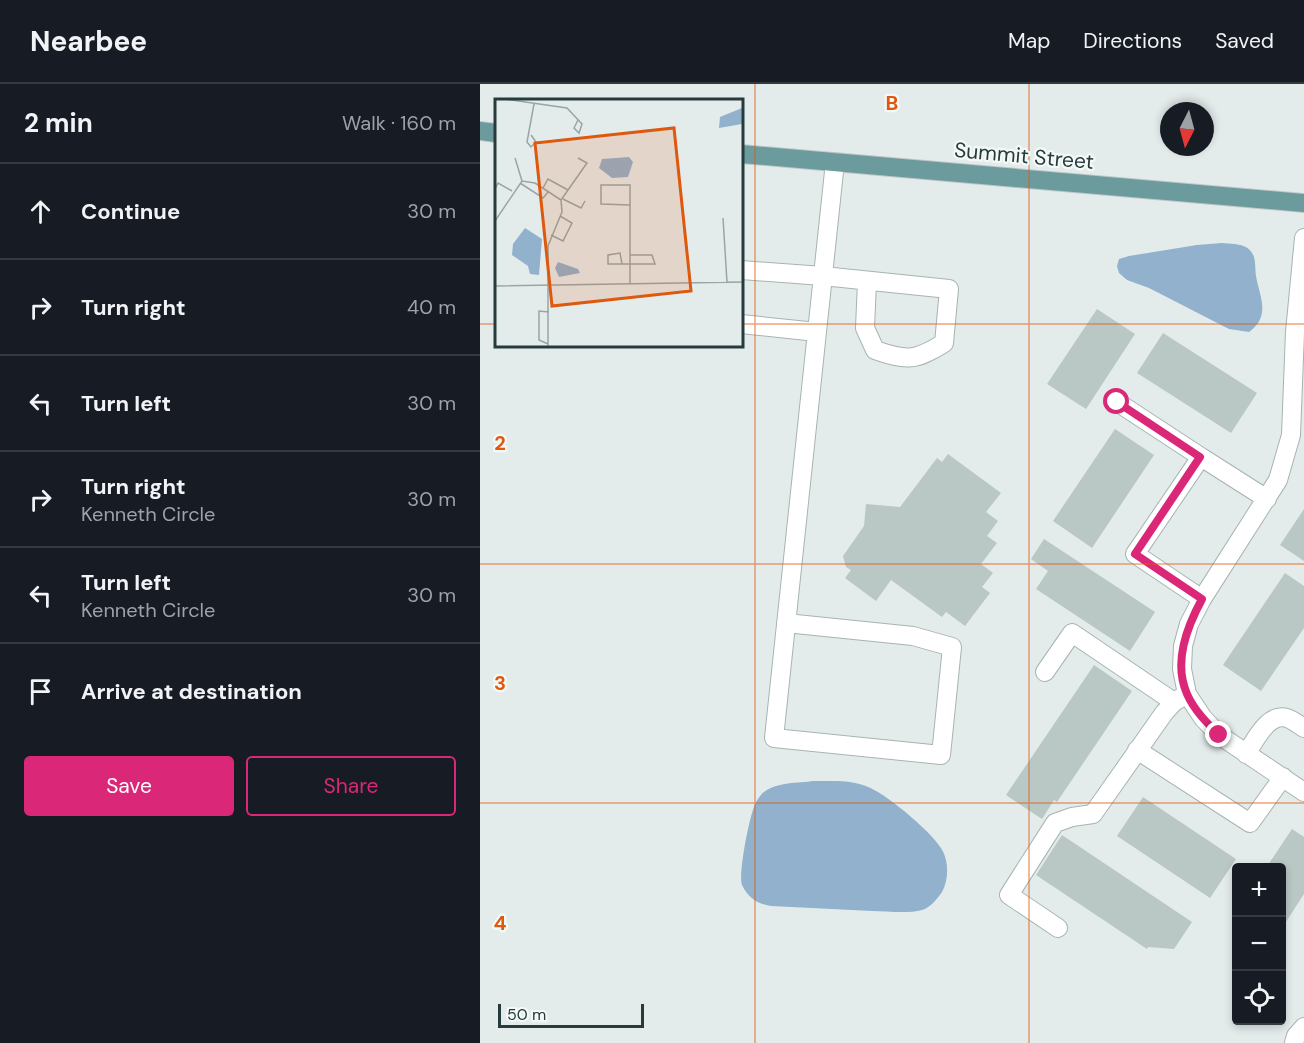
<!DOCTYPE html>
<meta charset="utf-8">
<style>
body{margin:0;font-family:"DM Sans",sans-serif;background:#20242c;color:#f1f3f6}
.controls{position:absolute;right:18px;bottom:18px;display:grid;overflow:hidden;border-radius:6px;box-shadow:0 3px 9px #0003}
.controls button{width:54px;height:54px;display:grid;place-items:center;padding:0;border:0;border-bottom:2px solid #363941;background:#171b24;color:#f1f3f6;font:30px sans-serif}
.compass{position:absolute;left:680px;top:18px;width:54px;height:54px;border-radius:50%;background:#171b24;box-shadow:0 3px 9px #0003;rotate:186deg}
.scale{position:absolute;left:18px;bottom:15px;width:146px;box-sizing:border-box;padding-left:6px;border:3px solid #253b3c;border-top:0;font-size:16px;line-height:21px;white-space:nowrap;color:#253b3c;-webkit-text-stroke:4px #f4f9f8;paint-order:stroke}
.stop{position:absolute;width:18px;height:18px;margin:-14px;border:4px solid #db2777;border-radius:50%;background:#fff}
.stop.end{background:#db2777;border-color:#fff;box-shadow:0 2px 6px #0008}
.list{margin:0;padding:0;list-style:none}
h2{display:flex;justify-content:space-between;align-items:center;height:78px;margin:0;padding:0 24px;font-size:26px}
h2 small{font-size:20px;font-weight:400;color:#9ea1a6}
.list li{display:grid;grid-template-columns:39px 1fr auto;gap:18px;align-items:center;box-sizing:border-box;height:96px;padding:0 24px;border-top:2px solid #363941}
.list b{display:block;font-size:22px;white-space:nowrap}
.list p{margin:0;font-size:20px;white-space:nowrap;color:#9ea1a6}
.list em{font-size:20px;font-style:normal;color:#9ea1a6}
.actions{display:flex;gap:12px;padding:18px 24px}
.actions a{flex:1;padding:14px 0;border:2px solid #db2777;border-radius:6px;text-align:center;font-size:21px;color:#db2777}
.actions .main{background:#db2777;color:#fff}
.icon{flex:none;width:33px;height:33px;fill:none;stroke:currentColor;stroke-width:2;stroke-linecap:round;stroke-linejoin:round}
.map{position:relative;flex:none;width:824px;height:959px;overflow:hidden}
header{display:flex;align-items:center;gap:36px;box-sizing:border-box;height:84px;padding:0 30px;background:#171b24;border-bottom:2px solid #363941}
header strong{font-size:28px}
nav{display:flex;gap:33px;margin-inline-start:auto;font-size:21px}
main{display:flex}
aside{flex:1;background:#171b24}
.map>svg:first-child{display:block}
</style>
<header>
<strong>Nearbee</strong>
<nav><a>Map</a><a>Directions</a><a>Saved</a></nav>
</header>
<main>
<aside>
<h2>2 min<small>Walk · 160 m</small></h2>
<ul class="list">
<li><svg class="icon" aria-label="ahead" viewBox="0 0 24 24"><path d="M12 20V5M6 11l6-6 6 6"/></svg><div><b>Continue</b></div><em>30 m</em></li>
<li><svg class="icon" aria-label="right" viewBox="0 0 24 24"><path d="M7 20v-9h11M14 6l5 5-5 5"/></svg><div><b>Turn right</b></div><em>40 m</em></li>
<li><svg class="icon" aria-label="left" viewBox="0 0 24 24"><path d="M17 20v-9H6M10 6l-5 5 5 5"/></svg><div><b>Turn left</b></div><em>30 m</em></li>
<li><svg class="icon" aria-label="right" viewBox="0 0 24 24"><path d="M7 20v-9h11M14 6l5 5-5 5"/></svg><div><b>Turn right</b><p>Kenneth Circle</p></div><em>30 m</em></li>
<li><svg class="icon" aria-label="left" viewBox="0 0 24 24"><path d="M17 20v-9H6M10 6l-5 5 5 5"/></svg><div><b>Turn left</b><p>Kenneth Circle</p></div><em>30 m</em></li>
<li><svg class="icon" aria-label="arrive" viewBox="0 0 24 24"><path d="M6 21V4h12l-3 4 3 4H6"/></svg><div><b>Arrive at destination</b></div></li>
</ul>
<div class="actions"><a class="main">Save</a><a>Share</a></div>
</aside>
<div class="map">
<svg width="824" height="959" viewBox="0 0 824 959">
<rect width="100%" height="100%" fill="#e4eceb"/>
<path fill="#91b1cc" d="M742,159C751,160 767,159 772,169C776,174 775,186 776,192C780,214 791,232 769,248L749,245L669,204L647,196L639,189L637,182L639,175L649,172L717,161Z
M334,697C356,697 377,695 396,707C414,717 450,747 461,764C469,776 469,796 462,808C457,815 450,824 442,826C427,830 407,827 392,827C358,825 325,824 291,822C278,820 268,814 262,801C258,791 269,735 274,723C275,719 280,711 284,708C297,698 318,699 334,697Z"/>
<path fill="#b9c7c5" d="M617,225L655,250L606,325L567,300Z
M683,249L777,309L751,349L657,289Z
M635,345L674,371L612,464L573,437Z
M468,370L521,409L506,428L518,437L507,452L517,459L501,480L513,489L502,503L510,509L485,542L466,528L462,533L411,496L396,517L365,494L371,486L366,483L363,472L384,442L386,420L420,423L457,374L462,378Z
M824,425V477L800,461Z
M564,455L675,528L650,567L556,505L568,487L551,475Z
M805,489L824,502V544L781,607L743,581Z
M614,581L652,607L577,718L574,716L562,735L526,711Z
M663,713L756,775L730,814L637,752Z
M812,745L824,753V810L802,844V784H786Z
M582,751L712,838L694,865L668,863L667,865L556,791Z"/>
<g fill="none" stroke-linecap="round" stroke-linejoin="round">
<defs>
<path id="minor" d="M824,154L815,248L811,351L798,396L722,515L709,540L703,562L702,585L707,610L723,634L739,651L824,708
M261,186L343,192L469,205L464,259C435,277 427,277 395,266L385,244L387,197
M261,240L337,248
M637,318L721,373
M722,515L655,470L721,373L787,415
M306,539L433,552L472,563L461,671L294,654C314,462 334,270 355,78
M565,588L592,549L694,618
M657,666L770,739L803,693
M766,670C775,657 788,628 807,634C813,636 819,641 824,644
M578,844L529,811L575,739L592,733L613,730L684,629L694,618L707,610
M814,959L816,952L824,943"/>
<path id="major" d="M0,47L16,49
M261,70L824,119"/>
</defs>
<use href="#minor" stroke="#a7b3b3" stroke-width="20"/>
<use href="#major" stroke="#c2c8c8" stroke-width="20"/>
<use href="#minor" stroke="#fff" stroke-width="18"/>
<use href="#major" stroke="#6c9b9e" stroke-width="18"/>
</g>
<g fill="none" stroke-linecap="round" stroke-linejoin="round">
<path stroke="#db2777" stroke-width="8" d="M637,318L720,373L655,470L722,515C707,543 693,578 707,610C714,626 727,639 739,651"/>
</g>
<path fill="none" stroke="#de580e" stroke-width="1.5" stroke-opacity="0.55" d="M275,0V959M549,0V959M0,240H16M261,240H824M0,480H824M0,719H824"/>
<g text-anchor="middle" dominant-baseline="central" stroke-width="4.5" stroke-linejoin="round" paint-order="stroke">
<g font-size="21" fill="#253b3c" stroke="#f4f9f8">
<text transform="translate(544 72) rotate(5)">Summit Street</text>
</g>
</g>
<g transform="translate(15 15)">
<rect width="248" height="248" fill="#e4eceb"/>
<path d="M247,9V25L224,29L225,18ZM134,58L138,63L133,78L117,79L104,69L107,60ZM30,129L47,140L44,176L35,175L33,167L17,156L18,145ZM63,163L83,170L85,174L64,178L60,169Z" fill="#91b1cc"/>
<path fill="none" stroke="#98a5a5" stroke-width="1.5" d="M9,0L72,9L87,25L84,34L79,29L83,21M36,36L41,43L36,48L32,43L39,5M20,59L27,82M25,84L48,99L54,92M48,89L53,80L73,91M0,90L3,84L17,92M68,100L86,109L90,102M66,101L92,64L83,59M228,119L232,183M0,122L27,82L40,84L66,101L67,113L53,147V247M56,136L68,142L77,124L65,117M127,165L125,154L113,156V165H160L157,156H135M135,185V86H106V105L135,106M0,187L248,183M53,245L44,241V212L54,213"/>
<path fill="#de580e" fill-opacity="0.15" stroke="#de580e" stroke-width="3" d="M179,29L196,192L57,207L40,44Z"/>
<rect width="248" height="248" fill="none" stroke="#253b3c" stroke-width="3"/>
</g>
<g font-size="20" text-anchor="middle" font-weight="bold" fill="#de580e" stroke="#f4f9f8" stroke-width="4.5" stroke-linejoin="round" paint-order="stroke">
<text x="412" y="26">B</text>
<text x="20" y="366">2</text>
<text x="20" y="606">3</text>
<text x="20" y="846">4</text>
</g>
</svg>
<div class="controls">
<button>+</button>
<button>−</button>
<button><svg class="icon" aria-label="locate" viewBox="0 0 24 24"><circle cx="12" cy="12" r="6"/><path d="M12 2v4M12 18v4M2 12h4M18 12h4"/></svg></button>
</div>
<svg class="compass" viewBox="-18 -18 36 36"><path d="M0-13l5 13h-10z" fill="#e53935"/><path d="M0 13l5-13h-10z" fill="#9ea1a6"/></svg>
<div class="scale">50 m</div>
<div class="stop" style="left:637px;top:318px"></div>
<div class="stop end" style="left:739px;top:651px"></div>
</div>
</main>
